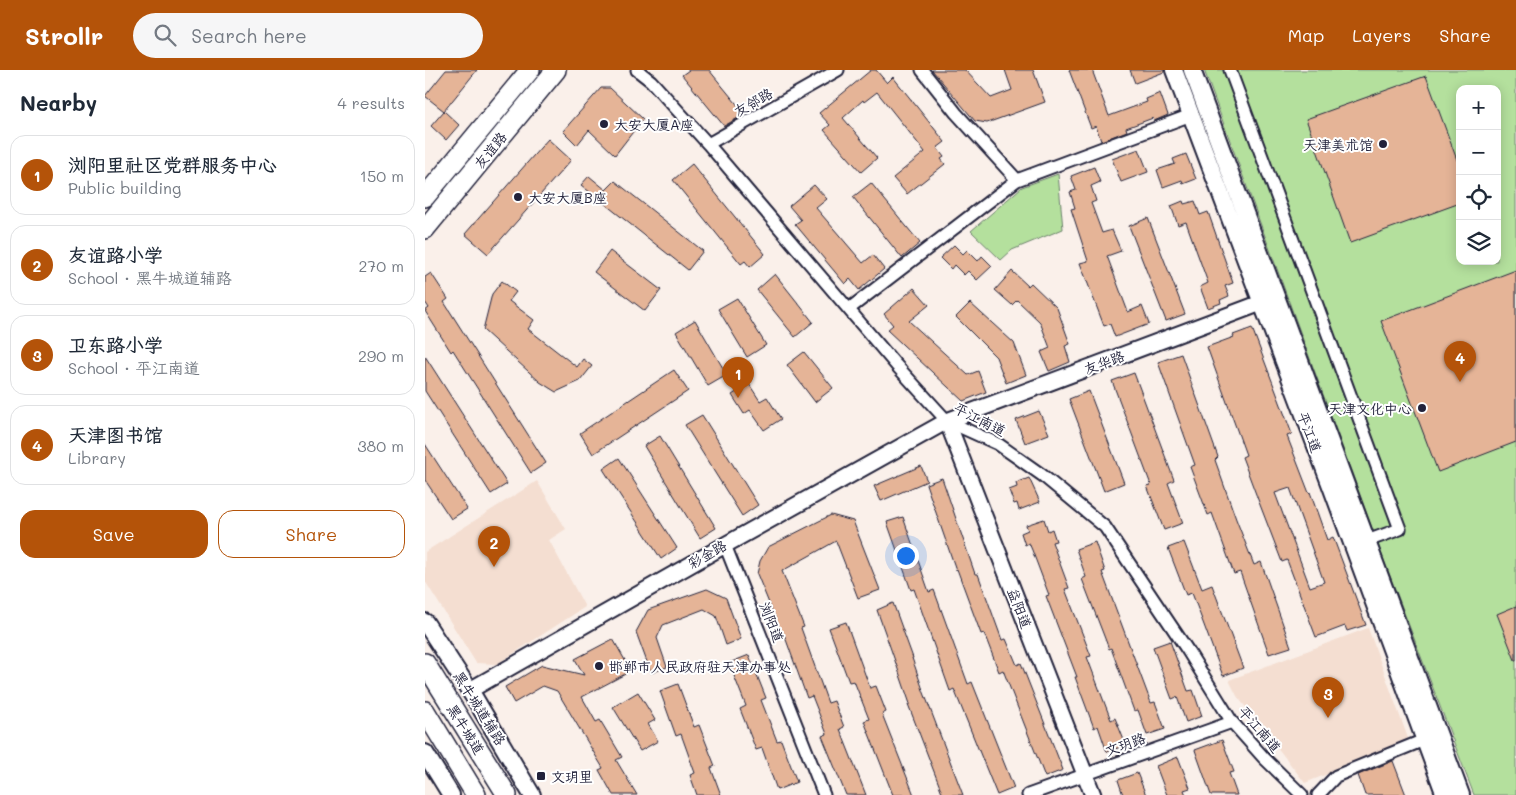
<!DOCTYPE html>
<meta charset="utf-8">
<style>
body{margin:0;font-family:Mali,"LXGW WenKai TC",sans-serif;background:#f6f6f7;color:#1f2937}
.controls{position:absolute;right:15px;top:15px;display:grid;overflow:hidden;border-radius:10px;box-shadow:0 2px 12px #0003}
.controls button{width:45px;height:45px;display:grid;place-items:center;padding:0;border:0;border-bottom:1px solid #e0e1e3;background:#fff;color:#1f2937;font:25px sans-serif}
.you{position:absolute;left:480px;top:485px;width:18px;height:18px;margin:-12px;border:4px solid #fff;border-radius:50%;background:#1a73e8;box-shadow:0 0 0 8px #1a73e833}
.badge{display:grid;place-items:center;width:32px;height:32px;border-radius:50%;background:#b45309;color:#fff;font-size:16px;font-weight:700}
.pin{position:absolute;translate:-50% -41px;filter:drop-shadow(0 1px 2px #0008)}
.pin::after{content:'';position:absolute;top:26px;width:18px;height:15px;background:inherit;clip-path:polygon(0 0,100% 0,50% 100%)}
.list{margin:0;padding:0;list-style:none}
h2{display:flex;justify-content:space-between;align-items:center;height:65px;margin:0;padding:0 20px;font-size:21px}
h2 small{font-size:16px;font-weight:400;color:#747a83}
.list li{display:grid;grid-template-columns:32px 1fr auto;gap:15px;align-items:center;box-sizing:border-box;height:80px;margin:0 10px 10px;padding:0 10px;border:1px solid #e0e1e3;border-radius:15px}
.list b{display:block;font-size:19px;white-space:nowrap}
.list p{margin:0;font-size:16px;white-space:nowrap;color:#747a83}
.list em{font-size:16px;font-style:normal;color:#747a83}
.actions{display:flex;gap:10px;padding:15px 20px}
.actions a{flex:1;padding:11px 0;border:1px solid #b45309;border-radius:15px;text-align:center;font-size:18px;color:#b45309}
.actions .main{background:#b45309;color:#fff}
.icon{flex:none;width:28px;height:28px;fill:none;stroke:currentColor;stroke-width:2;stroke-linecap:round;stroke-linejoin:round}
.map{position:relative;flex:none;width:1091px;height:725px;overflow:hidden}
header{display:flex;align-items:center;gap:30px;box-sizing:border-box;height:70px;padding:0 25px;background:#b45309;color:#fff}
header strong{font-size:24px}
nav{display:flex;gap:28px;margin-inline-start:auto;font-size:18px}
.search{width:350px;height:45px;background:#f6f6f7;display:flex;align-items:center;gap:12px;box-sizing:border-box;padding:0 18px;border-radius:28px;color:#747a83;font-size:19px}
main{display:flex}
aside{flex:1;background:#fff}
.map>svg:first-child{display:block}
</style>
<header>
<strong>Strollr</strong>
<div class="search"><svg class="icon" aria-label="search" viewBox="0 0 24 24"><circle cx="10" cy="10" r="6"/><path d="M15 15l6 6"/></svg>Search here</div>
<nav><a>Map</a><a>Layers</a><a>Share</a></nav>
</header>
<main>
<aside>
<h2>Nearby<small>4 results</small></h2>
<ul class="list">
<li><span class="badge">1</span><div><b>浏阳里社区党群服务中心</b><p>Public building</p></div><em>150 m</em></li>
<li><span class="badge">2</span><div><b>友谊路小学</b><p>School · 黑牛城道辅路</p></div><em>270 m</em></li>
<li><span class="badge">3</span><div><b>卫东路小学</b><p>School · 平江南道</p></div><em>290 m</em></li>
<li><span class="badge">4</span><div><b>天津图书馆</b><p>Library</p></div><em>380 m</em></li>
</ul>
<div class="actions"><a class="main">Save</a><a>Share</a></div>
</aside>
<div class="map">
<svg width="1091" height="725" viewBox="0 0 1091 725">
<rect width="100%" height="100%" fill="#faf0ea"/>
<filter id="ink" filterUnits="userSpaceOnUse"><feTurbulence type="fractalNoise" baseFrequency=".02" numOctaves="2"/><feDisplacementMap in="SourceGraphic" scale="10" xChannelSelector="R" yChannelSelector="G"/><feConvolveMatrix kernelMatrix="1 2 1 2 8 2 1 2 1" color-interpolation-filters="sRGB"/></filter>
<g filter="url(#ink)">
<path fill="#f4ded1" d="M112,411L141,459L124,470L160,537L72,594L51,593L0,511V482Z
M943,558L984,671L880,713L812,626L804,610Z"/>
<path fill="#b4e09d" stroke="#6b816c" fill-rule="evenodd" d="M779,0H1091V725H1049L957,485ZM1035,19H1072V191H1035Z
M633,104L638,159L587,180L576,190L546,161L597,117Z"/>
<path fill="#e5b497" stroke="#22223b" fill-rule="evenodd" d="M21,0H52L19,41L0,26Z
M264,0H284L320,44L299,56L257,5Z
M446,0H451L462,13L468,7L520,72L512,78L519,87L516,89L520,94L482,124L468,108L500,82L452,22L439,32L438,30L418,48L452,88L436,102L399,60L405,55L394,43Z
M507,0H540L566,28L587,20L580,0H608L620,32L562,53L550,51Z
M644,0H667L684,46L722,32L721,29L735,23L743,45L729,51L728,48L701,58L702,61L676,71L671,56L666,58Z
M705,0H739V2L710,13Z
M1001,6L1035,98V133L925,173L881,49Z
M176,18H185L218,49L190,85L164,60L152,75L138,61Z
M19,41L34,55L21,70L6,56Z
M123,69L146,90L63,184L40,164Z
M714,79L723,102L696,112L687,89Z
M761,84L771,109L758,114L757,110L738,117L732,100L750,94L748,89Z
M267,94L340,184L325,197L320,191L316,194L248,110Z
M669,97L675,112L666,116L671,131L666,133L677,163L687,160L696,181L682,186L703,242L717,236L724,254L690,267L685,254L679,256L655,193L663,191L646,139L650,138L645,122L651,120L646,106Z
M164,106L181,120L190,111L278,181L263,200L156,115Z
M446,113L495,173L477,188L428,127Z
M389,115L402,129L391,138L438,193L448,185L459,199L434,220L425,209L420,214L370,154L376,150L364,136Z
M758,131L759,134L770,131L775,145L783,142L808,213L800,216L804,226L795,230L796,233L783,238L775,217L783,213L761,152L753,155L746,136Z
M723,148L760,244L741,251L704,156Z
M529,175L538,184L542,180L553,191L557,186L567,196L552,210L543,201L539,205L529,195L526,199L515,188Z
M185,181L236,220L220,241L169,202Z
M1091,200V372L1013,402L956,251Z
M587,201L603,216L606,213L632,238L645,274L640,276L645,292L624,301L616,282L625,278L615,252L592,230L587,235L570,220Z
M6,203L23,229L19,232L121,393L106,403L28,280L26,282L0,241L4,238L0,232V207Z
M350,204L388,252L370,267L332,220Z
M77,211L91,222L84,231L109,250L103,259L152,297L158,289L167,296L155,311L131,322L115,312L58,260L67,224Z
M489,218L504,235L484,251L543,305L553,301L561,322L538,331L462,260L468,255L459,244Z
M312,228L341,275L322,287L293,239Z
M545,233L589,273L601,305L581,313L571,287L531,247Z
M270,250L302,305L283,316L251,262Z
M827,258L867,364L862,366L884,423L885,422L902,470L908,467L941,555L922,561L920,556L891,567L862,490L857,492L832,427L817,387L821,385L782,277L809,267L808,265ZM865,418L899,512L885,517L850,423Z
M379,282L408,318L390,332L362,295Z
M756,284L793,387L790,390L811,449L829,495L836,492L866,577L844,584L815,502L809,504L787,443L783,445L765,397L770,395L733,292Z
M0,286L82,414L66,424L0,321Z
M249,300L263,321L168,384L155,363Z
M709,303L749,410L743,413L758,453L739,460L722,416L726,415L687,311Z
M324,314L335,331L342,327L356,349L339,360L325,340L319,344L307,325Z
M664,321L699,413L679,421L644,329Z
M614,341L624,364L600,373L591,350Z
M277,345L333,435L317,446L260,355Z
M235,366L291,458L275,468L219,376Z
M0,374L42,439L26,449L0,410Z
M194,388L252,478L236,489L178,399Z
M496,396L502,411L456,431L449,416Z
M517,408L550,504H553L577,570L581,569L592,595L596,593L638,700L620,707L578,600L574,602L559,563L556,564L532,499L531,500L501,414Z
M604,408L615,432L594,440L592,433L589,434L584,420L592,417L591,413Z
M406,445L428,451L455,520L433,528L411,471L357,501L379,557L376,558L403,633L409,631L419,657L415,659L441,725H421L397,666L402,664L387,626L382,628L359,564L357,565L332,504L335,491L343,477Z
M478,447L504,522L509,520L543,614L547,612L589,718L572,725L529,619L525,621L489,519L486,520L462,452Z
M619,449L623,461L627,459L631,471L627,472L644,518L640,519L666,586L662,587L686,650L690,648L701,675L682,682L673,656L669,658L650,607H652L621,526L624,525L607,480L604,473L600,475L596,463L603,460L601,455Z
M670,472L680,501L677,502L726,633L730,632L740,659L722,665L713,640L709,641L686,578L684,579L657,509L661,507L651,479Z
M759,472L777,519L787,515L818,598L798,606L767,523L761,525L743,478Z
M282,519L301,528L316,569L301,575L291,546L279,539L238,555L232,568L242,597L226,603L211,562L223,540Z
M468,533L488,588H487L498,620L538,725H518L483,634H485L475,605L452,540Z
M1091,536V590H1090L1072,544Z
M421,552L445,618L451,616L461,642L457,644L489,725H468L439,651L444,649L429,611L424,612L404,558Z
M188,569L206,601L157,627L171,652L175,650L197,687L191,690L212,725H188L174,700L178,698L132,621L118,616L89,633L80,617L117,595L159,605L150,589Z
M745,571L763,621L768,620L777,646L761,652L752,627L747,629L728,577Z
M324,585L341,628L336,630L352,671L356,670L372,712L352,720L337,678L331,680L315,639L321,636L304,593Z
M253,614L269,657L274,655L290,696L286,698L296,725H272L265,705L270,703L256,664L251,666L235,621Z
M213,622L230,650L223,654L233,671L215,681L188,637Z
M797,670L809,702L804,703L812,725H786L770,680Z
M753,687L765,718L759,720L761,725H742L731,696Z
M968,691L981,725H940L933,705Z
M712,703L721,725H698L693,710Z"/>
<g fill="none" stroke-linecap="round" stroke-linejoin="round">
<defs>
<path id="minor" d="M212,0L226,11L283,74L471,295L522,351L573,374L617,405L680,457L763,581L807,652L839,688L877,725
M497,0L531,43L592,110
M805,0L975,459L942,471
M283,74L413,0
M424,239L592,110L766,45
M300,475L399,725
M603,725L807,652
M893,725L911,706L999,670"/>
<path id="tertiary" d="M522,351L668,725
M45,620L300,475L522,351L836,233"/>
<path id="secondary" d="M749,0L906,416L1020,725
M767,0L1036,725
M0,552L49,627L107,725
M0,683L26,725"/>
<path id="primary" d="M0,127L105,0
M0,159L131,0"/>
<path id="trunk" d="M0,593L82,725
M0,641L51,725"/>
</defs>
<use href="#minor" stroke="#22223b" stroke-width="15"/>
<use href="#tertiary" stroke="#22223b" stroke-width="19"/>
<use href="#secondary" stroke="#22223b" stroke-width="20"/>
<use href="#primary" stroke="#22223b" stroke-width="22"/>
<use href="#trunk" stroke="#22223b" stroke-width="22"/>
<use href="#minor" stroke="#fff" stroke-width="11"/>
<use href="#tertiary" stroke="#fff" stroke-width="15"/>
<use href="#secondary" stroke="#fff" stroke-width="16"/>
<use href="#primary" stroke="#fff" stroke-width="19"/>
<use href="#trunk" stroke="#fff" stroke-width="19"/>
</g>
</g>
<g fill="#22223b" stroke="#fff" stroke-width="2">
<circle cx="179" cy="54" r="5"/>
<circle cx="958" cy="74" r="5"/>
<circle cx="93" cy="127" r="5"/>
<circle cx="997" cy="338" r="5"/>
<circle cx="174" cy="596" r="5"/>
<rect x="111" y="701" width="10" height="10" rx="2.5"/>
</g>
<g text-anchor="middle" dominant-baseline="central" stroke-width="4" stroke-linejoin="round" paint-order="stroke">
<g font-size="14" fill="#22223b" stroke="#fff">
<text transform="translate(328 32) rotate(-30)">友邻路</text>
<text transform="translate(65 80) rotate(-51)">友谊路</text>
<text transform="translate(679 292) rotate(-21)">友华路</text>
<text transform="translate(555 349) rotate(27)">平江南道</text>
<text transform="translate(885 362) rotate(69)">平江道</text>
<text transform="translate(282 484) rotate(-30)">彩金路</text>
<text transform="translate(595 538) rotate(69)">益阳道</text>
<text transform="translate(347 552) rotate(68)">浏阳道</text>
<text transform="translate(55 638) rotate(58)">黑牛城道辅路</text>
<text transform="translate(41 659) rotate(58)">黑牛城道</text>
<text transform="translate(835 659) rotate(49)">平江南道</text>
<text transform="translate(700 674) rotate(-20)">文玥路</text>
</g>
<g font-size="14" fill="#22223b" stroke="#fff" text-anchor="start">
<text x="189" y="54">大安大厦A座</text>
<text x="948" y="74" text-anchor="end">天津美术馆</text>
<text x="103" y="127">大安大厦B座</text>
<text x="987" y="338" text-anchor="end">天津文化中心</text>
<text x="184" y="596">邯郸市人民政府驻天津办事处</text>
<text x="126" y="706">文玥里</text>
</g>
</g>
</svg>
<div class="controls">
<button>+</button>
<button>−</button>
<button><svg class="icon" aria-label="locate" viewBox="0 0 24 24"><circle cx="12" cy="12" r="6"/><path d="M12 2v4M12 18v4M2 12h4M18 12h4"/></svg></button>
<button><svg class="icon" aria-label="layers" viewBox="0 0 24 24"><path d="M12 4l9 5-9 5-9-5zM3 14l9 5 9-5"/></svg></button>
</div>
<div class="you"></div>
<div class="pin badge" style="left:313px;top:328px">1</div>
<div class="pin badge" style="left:69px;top:497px">2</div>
<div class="pin badge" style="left:903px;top:648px">3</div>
<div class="pin badge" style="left:1035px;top:312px">4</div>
</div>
</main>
